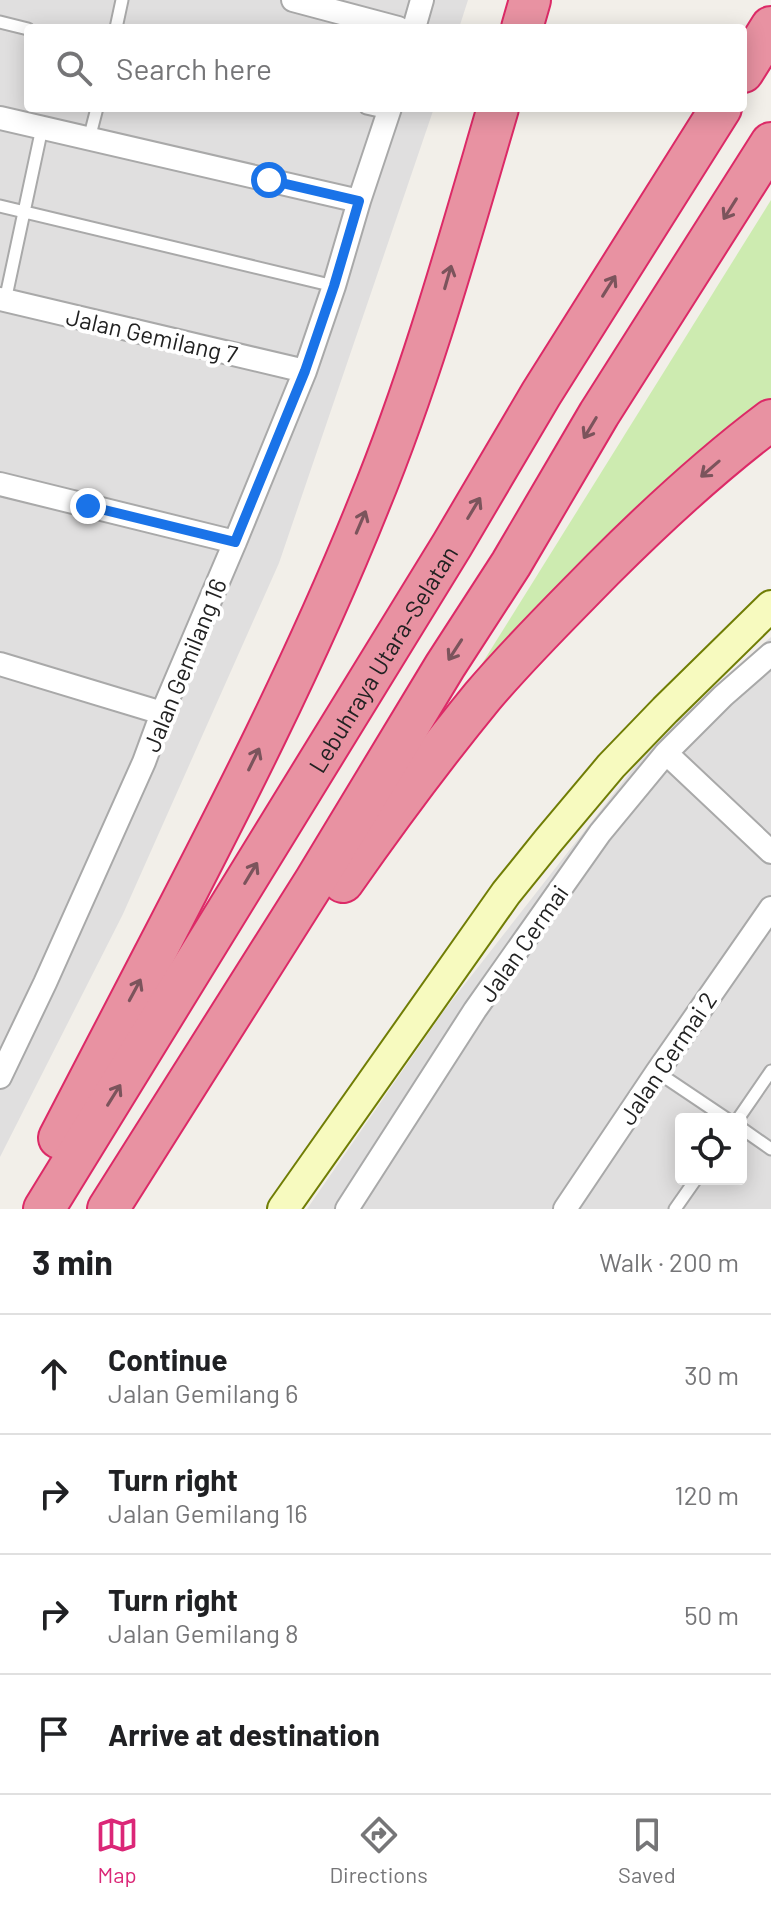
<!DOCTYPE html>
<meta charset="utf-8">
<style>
body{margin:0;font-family:Barlow,sans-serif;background:#f2f2f2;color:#202124}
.controls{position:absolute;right:24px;bottom:24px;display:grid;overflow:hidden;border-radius:8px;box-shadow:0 4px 20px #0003}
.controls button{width:72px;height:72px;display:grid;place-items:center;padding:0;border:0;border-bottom:2px solid #e0e0e0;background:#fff;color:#202124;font:40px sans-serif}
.stop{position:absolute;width:24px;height:24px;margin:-18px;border:6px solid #1a73e8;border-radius:50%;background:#fff}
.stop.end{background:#1a73e8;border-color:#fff;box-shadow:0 2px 8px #0008}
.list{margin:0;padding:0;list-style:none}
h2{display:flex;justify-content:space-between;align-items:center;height:104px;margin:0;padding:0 32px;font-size:34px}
h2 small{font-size:26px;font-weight:400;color:#757577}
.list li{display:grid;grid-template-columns:52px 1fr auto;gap:24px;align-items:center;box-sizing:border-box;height:120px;padding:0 32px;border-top:2px solid #e0e0e0}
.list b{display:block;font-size:30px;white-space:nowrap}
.list p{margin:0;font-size:26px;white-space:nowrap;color:#757577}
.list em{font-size:26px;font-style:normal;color:#757577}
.icon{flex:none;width:44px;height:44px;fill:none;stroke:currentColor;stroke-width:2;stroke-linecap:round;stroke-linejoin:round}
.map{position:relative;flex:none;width:771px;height:1209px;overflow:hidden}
.search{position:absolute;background:#fff;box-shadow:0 4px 20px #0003;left:24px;right:24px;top:24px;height:88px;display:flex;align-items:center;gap:20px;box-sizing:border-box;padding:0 28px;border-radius:8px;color:#757577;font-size:30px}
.sheet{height:584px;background:#fff}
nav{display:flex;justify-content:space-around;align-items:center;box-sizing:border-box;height:112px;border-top:2px solid #e0e0e0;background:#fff;font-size:22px;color:#757577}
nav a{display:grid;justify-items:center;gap:4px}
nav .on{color:#db2777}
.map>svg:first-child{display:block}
</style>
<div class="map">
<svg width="771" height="1209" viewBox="0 0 771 1209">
<rect width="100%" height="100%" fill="#f2efe9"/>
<path fill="#e0dfdf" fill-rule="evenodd" d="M0,0H468L459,28H28V108H434L279,563L123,914L0,1157Z
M771,637V1209H307L443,1012L654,742ZM681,1119H741V1179H681Z"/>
<path fill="#cdebb0" d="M771,200V417L417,768Z"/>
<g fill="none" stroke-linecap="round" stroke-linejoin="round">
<defs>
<path id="lane" d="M0,22L28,29
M116,28L122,0
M366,108L388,113
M89,139L97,108
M0,206L334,286
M5,301L42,128
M657,1072L727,1119
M738,1119L771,1071
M741,1128L771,1149
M675,1209L696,1179"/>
<path id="street" d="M293,0L398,28
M414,28L422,0
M0,118L359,201
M0,299L305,371
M0,484L235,542
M0,664L162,713
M666,753L771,852
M0,1077L45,983L144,762L162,713L235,542L305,371L334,286L359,201L390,108
M347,1209L475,1010L600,833L666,753L723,696L771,654
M565,1209L657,1072L771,908"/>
<path id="secondary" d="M283,1209L506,893L548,841L611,766L665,710L771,606"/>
<g id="highway">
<path d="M522,28L530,0"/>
<path d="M743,72L771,27"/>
<path d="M343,882C387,819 433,757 482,697C520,652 562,611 603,569C656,516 711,465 771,420"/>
<path d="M59,1138C90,1079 120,1020 151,961C229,811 306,661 369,504C422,375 459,241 498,108"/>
<path id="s1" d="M44,1209L452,545L541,394L721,108"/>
<path d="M108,1209L315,881L445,666L511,564L599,414L771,143"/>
</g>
</defs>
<use href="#lane" stroke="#a9a9a9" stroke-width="15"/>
<use href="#street" stroke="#a9a9a9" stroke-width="26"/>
<use href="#secondary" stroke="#707d05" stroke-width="34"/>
<use href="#highway" stroke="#dc2a67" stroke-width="44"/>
<use href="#lane" stroke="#fff" stroke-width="11"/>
<use href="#street" stroke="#fff" stroke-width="22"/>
<use href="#secondary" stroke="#f7fabf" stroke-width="30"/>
<use href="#highway" stroke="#e892a2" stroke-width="40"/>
</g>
<defs><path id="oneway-shaft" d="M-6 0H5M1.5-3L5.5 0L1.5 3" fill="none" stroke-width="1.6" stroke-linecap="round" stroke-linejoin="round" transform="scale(2)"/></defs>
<g stroke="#7b545c">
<use href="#oneway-shaft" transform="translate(730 209) rotate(122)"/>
<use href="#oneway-shaft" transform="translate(448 277) rotate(-74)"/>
<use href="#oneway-shaft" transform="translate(609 286) rotate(-58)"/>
<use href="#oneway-shaft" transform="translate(590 428) rotate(121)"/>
<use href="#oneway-shaft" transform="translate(710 469) rotate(139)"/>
<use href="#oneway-shaft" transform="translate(474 508) rotate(-59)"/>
<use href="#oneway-shaft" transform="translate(361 522) rotate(-67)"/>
<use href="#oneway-shaft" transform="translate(455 650) rotate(123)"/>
<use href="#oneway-shaft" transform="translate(254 759) rotate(-64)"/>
<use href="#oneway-shaft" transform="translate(251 873) rotate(-59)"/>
<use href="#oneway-shaft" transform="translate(135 990) rotate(-62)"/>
<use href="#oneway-shaft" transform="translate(114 1095) rotate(-58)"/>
</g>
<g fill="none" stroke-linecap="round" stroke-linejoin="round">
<path stroke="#1a73e8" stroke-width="10" d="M88,506L235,542L305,371L334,286L359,201L269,180"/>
</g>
<g text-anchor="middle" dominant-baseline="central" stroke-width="8" stroke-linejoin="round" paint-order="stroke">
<g font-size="24" fill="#222" stroke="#fff">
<text transform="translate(152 335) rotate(13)">Jalan Gemilang 7</text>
<text stroke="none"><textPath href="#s1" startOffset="646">Lebuhraya Utara–Selatan</textPath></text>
<text transform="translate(184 665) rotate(-68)">Jalan Gemilang 16</text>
<text transform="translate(523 943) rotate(-55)">Jalan Cermai</text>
<text transform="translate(667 1058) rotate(-56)">Jalan Cermai 2</text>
</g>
</g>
</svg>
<div class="controls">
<button><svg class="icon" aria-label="locate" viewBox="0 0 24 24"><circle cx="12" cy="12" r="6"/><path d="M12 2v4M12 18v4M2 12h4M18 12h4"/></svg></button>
</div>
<div class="stop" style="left:269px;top:180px"></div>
<div class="stop end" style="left:88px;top:506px"></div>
<div class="search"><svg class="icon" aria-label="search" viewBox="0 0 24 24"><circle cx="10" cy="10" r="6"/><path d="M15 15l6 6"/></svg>Search here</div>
</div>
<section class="sheet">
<h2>3 min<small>Walk · 200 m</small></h2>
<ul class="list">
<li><svg class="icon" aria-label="ahead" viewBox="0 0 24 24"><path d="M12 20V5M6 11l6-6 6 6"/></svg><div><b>Continue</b><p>Jalan Gemilang 6</p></div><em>30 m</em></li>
<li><svg class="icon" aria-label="right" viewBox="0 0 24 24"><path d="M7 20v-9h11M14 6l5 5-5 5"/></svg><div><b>Turn right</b><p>Jalan Gemilang 16</p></div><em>120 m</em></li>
<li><svg class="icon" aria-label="right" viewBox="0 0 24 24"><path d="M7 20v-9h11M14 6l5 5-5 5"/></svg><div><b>Turn right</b><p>Jalan Gemilang 8</p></div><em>50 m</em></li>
<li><svg class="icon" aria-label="arrive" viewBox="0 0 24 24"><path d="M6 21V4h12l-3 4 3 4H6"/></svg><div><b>Arrive at destination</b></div></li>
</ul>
</section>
<nav>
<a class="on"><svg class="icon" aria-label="map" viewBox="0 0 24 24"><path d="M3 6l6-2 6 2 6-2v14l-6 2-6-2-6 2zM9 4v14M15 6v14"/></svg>Map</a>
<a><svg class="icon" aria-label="directions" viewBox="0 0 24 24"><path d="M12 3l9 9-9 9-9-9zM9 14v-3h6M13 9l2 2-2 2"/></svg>Directions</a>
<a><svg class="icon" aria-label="saved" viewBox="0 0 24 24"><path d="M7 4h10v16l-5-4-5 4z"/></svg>Saved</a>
</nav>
